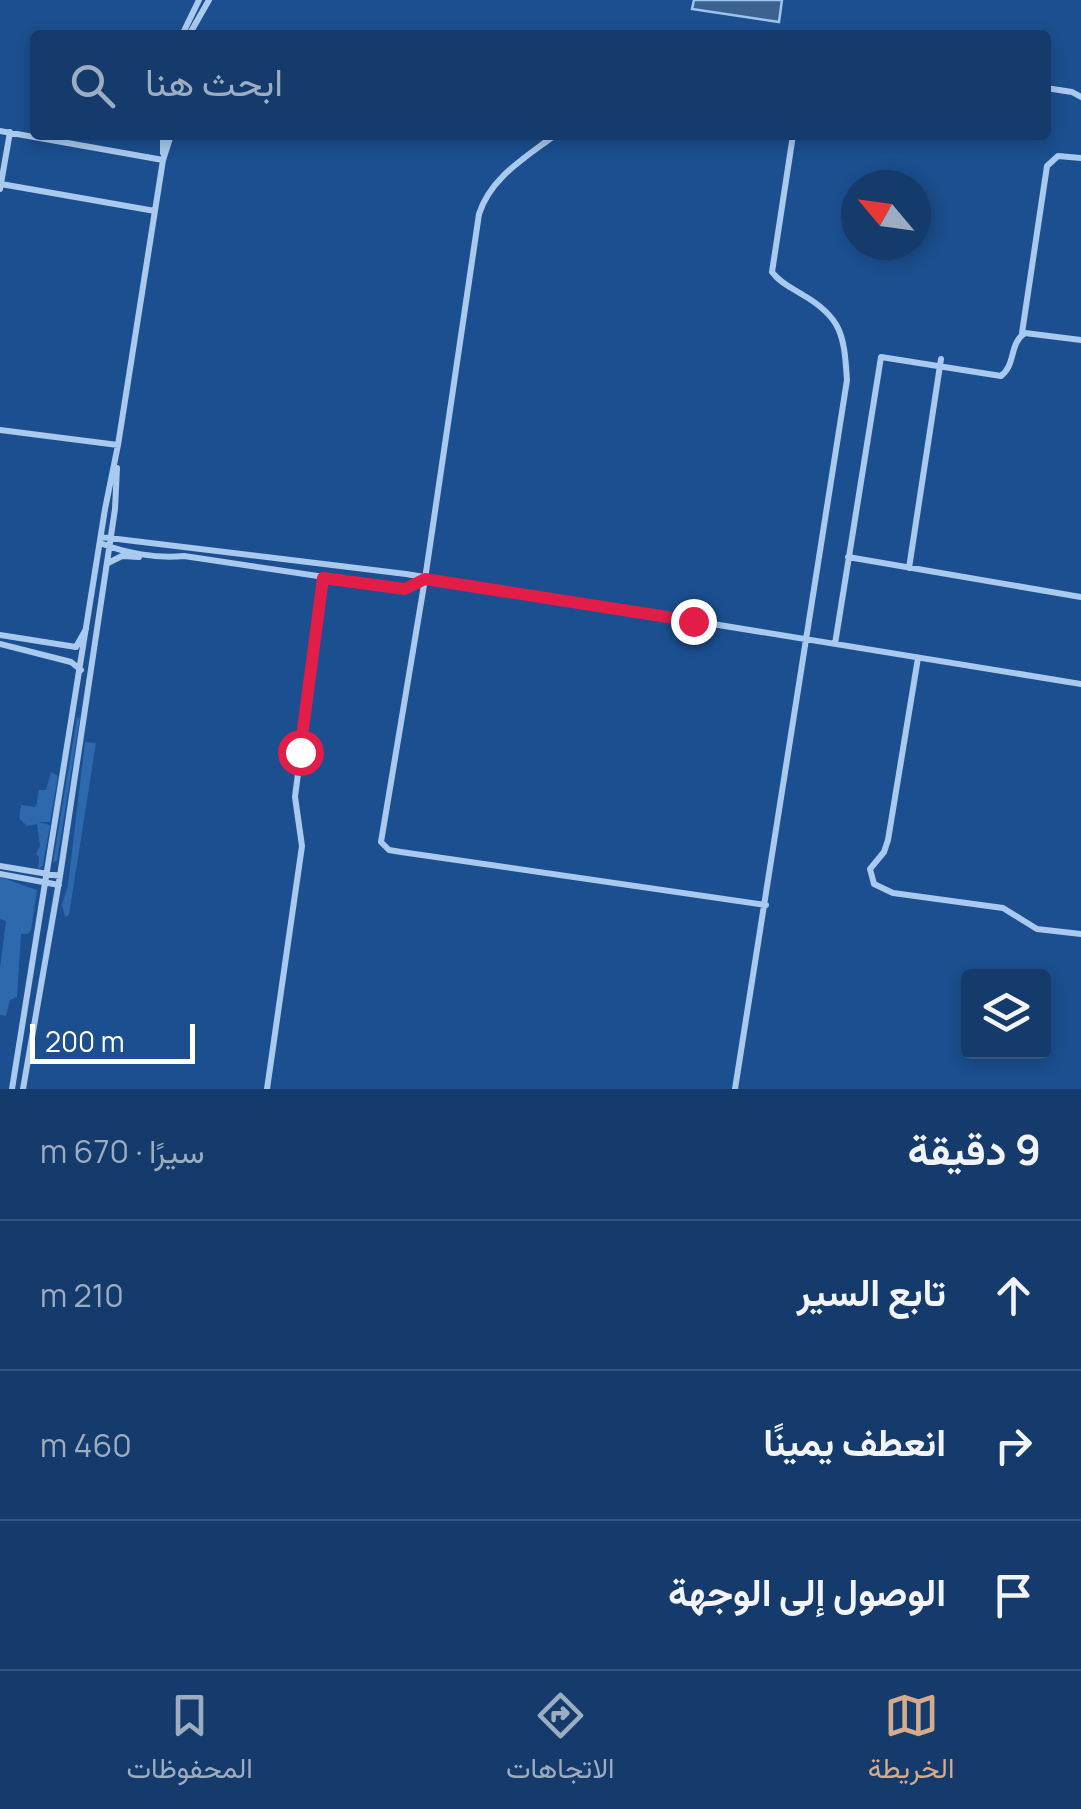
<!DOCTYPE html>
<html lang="ar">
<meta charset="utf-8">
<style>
body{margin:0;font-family:Manrope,Vazirmatn,sans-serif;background:#214673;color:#f1f3f6;direction:rtl}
.controls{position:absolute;right:30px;bottom:30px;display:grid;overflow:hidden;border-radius:10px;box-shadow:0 5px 15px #0003}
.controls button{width:90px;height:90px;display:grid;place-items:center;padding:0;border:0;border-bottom:2px solid #33557e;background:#143b6b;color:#f1f3f6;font:50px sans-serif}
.compass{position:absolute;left:841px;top:170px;width:90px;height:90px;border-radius:50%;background:#143b6b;box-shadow:0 5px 15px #0003;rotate:299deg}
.scale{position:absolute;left:30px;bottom:25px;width:165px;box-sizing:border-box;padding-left:10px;border:5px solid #fff;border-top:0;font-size:28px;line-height:35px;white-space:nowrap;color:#fff;-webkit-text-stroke:8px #1b4f8f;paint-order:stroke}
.stop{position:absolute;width:30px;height:30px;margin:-22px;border:8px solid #e11d48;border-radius:50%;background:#fff}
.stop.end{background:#e11d48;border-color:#fff;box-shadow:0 2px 10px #0008}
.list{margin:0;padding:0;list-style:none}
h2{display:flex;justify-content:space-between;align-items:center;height:130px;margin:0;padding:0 40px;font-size:42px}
h2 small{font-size:32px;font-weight:400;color:#9dadc1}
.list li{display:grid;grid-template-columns:65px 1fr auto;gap:30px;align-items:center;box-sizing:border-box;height:150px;padding:0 40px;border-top:2px solid #33557e}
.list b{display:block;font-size:38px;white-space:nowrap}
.list em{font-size:32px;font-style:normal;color:#9dadc1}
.icon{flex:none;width:55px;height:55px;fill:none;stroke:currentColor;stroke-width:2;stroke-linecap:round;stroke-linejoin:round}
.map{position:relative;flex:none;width:1081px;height:1089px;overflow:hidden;direction:ltr}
.search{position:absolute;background:#143b6b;box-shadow:0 5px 15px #0003;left:30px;right:30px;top:30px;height:110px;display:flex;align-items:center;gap:25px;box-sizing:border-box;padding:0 35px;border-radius:10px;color:#9dadc1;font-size:38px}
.sheet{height:580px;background:#143b6b}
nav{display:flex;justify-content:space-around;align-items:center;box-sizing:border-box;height:140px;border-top:2px solid #33557e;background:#143b6b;font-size:28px;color:#9dadc1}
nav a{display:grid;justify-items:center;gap:5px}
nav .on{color:#d6ab8b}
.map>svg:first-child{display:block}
</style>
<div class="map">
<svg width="1081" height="1089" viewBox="0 0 1081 1089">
<rect width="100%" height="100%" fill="#1b4f8f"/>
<path fill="#2e69ad" d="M77,717L80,718L57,861L53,862Z
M85,742L96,743L69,915L65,917L62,905L68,885Z
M51,772L58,776L50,822H38L50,825L43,865L38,870L39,857L36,854L40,846L37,824L27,826L19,818L21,805L36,807L39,790H46Z
M0,877L37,890L31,930L28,934H21L17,997L10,1000L6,1016L0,1015V968L6,921L0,919Z"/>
<path fill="#3c6290" stroke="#9cc4f0" stroke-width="2.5" d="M694,0H782L779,22L692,9Z"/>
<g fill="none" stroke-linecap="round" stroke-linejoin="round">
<path stroke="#a9c9ee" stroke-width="6" d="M182,35L199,0
M189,35L209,0
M1046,88L1072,92L1081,97
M0,131L163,160
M163,135V153
M555,135C525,158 491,177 479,214L425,579L381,842L389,850L401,852L766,905
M1,184L155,211
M0,189L10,132
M1022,333L1047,166L1058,156L1081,158
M0,430L118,445
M101,537L406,574L1081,684
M100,543C125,553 157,559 184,556L405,589L425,579
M848,557L1081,597
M108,563L122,556L139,557
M909,568L941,359
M0,635L76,647L86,629
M0,644L71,662L81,670
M835,644L881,357L1001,376C1016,365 1009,343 1025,333L1081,340
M918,658L888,840L884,852L870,869L874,884L893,893L1003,908L1037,929L1081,934
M0,866L60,876
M0,874L59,885
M12,1089L105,509L118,445L163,160L171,135
M23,1089L60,876L115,509L117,468
M267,1089L302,846L295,797L323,578
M735,1089L847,380C844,337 843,318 803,295C792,288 780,283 772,272L793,135"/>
</g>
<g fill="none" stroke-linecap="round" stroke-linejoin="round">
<path stroke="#e11d48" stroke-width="12" d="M300,752L323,578L405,589L425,579L693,621"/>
</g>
</svg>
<div class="controls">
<button><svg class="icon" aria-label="layers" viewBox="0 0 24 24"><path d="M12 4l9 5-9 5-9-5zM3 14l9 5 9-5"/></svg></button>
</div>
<svg class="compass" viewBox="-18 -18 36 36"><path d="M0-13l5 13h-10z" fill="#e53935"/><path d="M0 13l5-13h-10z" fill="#9dadc1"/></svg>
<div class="scale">200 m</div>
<div class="stop" style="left:300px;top:752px"></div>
<div class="stop end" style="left:693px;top:621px"></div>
<div class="search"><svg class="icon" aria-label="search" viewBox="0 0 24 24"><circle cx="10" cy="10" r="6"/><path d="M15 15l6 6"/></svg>ابحث هنا</div>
</div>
<section class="sheet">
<h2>9 دقيقة<small>سيرًا · 670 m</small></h2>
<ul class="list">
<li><svg class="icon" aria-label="ahead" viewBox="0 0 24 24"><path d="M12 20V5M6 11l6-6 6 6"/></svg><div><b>تابع السير</b></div><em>210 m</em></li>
<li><svg class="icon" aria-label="right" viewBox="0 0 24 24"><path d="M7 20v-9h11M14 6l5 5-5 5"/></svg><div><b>انعطف يمينًا</b></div><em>460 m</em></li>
<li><svg class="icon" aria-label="arrive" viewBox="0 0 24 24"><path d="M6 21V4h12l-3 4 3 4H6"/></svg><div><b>الوصول إلى الوجهة</b></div></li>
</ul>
</section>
<nav>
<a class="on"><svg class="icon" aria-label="map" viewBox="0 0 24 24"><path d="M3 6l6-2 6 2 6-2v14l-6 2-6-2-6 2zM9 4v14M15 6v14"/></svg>الخريطة</a>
<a><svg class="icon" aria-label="directions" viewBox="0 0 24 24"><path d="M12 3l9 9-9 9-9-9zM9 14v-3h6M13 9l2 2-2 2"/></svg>الاتجاهات</a>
<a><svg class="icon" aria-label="saved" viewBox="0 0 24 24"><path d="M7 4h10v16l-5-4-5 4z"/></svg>المحفوظات</a>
</nav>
